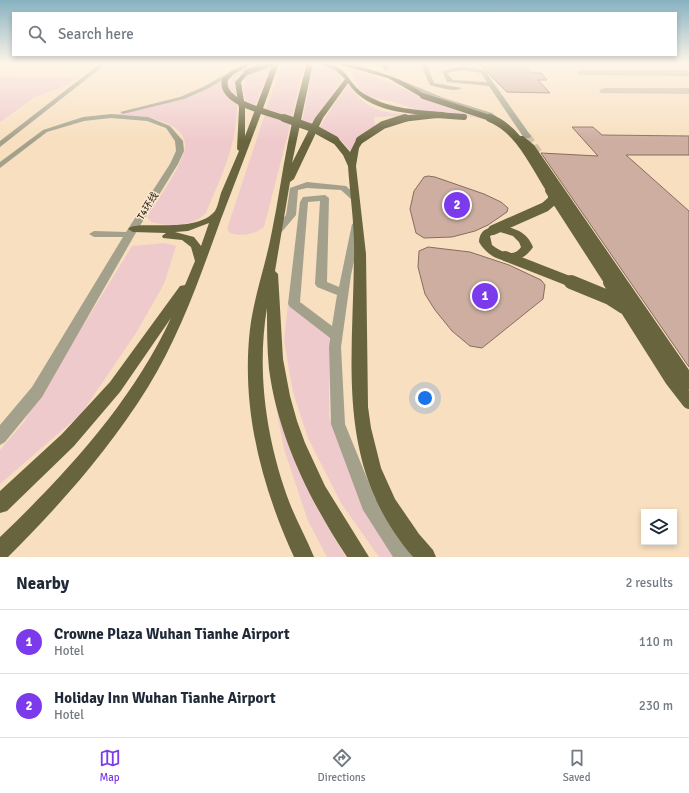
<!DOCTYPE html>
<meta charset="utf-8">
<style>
body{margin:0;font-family:Signika,"Noto Sans SC",sans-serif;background:#f6f6f7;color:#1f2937}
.controls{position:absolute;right:12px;bottom:12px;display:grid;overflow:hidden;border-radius:0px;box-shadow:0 2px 6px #0003}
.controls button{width:36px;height:36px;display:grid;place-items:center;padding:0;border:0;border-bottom:1px solid #e0e1e3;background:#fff;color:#1f2937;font:20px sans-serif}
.you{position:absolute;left:425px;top:398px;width:14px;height:14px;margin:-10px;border:3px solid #fff;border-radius:50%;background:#1a73e8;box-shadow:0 0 0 6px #1a73e833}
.badge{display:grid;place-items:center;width:26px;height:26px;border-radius:50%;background:#7c3aed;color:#fff;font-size:13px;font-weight:700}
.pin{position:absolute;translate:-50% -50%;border:2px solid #fff;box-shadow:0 1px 4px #0006}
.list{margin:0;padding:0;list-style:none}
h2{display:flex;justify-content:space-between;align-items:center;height:52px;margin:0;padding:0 16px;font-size:17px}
h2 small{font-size:13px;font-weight:400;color:#747a83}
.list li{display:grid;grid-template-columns:26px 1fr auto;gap:12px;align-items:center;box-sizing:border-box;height:64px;padding:0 16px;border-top:1px solid #e0e1e3}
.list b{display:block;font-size:15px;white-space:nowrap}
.list p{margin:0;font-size:13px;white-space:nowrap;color:#747a83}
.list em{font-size:13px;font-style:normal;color:#747a83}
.icon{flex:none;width:22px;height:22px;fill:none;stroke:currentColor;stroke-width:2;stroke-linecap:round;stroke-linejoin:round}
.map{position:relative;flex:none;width:689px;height:557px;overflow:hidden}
.search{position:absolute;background:#fff;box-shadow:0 2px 6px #0003;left:12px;right:12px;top:12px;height:44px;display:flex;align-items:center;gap:10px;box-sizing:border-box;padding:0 14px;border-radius:0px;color:#747a83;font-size:15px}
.sheet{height:180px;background:#fff}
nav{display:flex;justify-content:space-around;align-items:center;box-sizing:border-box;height:56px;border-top:1px solid #e0e1e3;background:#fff;font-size:11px;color:#747a83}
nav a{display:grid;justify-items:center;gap:2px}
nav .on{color:#7c3aed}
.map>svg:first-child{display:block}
</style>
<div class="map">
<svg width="689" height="557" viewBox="0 0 689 557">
<rect width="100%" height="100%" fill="#fce8cf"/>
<path fill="#f7dfbf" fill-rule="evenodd" d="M0,63H689V557H0ZM644,512H674V542H644Z"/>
<path fill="#efcacc" d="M255,63H268L248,70L237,77L235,88L238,98L229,89L230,80L237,72Z
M304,63L292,117L266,109L282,64Z
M326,63L361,72L398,86L431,102L483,119L418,110L391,101L375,99L364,94L359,89L351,71Z
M314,64C325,66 341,68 341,81L312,124L302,121Z
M272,65L255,105L245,102C241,72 247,75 272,65Z
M0,77L77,78L60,88L35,97L0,122Z
M221,80H223C218,91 228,98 237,103C238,143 221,177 206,213C193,227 168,227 151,222L147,217C159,197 177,174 184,152C194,119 135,114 115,115L179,100L203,91Z
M348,85C369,113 386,114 420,114L395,118L394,116L374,117L375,126L351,153L341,140L320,127L334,104Z
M265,114L291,122L264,227C255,234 242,237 230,233L227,229Z
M164,243L176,246L164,284L136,333L81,414L0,484V450L24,422L132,246Z
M288,304L329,338V417L363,506L395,557H379L341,503L308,438L293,392L284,341Z
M272,386L289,448L320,513L346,557H327L308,521L284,449Z"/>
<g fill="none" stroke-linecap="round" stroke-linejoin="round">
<path fill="#c6b6a1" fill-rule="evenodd" d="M583,70H689V76L579,75L578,73L579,71Z
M605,88H689V94L601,93L599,91L601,89Z"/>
</g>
<path fill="#cdaea1" stroke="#886c60" d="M478,63H523L532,73H541L547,80H538L550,93L507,92Z
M572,127H593L602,135L689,136V155H626L689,211V367L541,153L598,156Z
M428,176L435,177L484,194L501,202L508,208L507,212L488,225L475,231L452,237L424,238L416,233L410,209L414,191L424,177Z
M428,247L470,252L509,265L541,280L545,285L543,299L482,348L470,346L452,331L435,310L425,294L418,267L419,251Z"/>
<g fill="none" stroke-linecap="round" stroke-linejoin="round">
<path stroke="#d2c1ab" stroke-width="6" stroke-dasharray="6 3" stroke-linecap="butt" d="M481,63L482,65"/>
<path stroke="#d2c1ab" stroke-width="8" stroke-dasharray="8 4" stroke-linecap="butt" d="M527,136L541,156"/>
<path fill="#a3a18c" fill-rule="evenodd" d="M101,63H107L0,147V141Z
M341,63H349L358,67L355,69Z
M379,63H385L390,69L385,70Z
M420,63H426L434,83L462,88C454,93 439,87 430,85Z
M458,67L474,68L485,71L531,136L530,138H524L489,86L447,82L442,71ZM463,70L481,73L487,82L453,80L447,73Z
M237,68L242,69L207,89L184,99L123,114L120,112L180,97L203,87Z
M398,79L444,98L492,113L504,123L499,124L488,115L440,100L396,82Z
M111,114L148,117L170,126L183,141L184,151L178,164L138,229L42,397L5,442L0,445V425L32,387L123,237H94L89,234L94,231L126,232L170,164L176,151L175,141L166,128L147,121L111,118L84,121L47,132L0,168V162L43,130L83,117Z
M307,182L346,186L359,198L358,200H352L341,190L307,188L298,190L296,215L280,234H274L272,232L274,230L286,215L290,188Z
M325,195L329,198L327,282L339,287L352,224L357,221L362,224L351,275L341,347L345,424L375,498L413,557H393L363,510L331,424L329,347L330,338L290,307L288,304L300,202L303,197ZM320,201L315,284L317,287L337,295L332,326L300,302L308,202Z"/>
<path fill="#67643e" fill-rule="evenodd" d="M247,63H254L234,74L227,81H223V79L230,72Z
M273,63H279C261,116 241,167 221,219C200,277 180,335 148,387C109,450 60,505 8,557H0V537C66,474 132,402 171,318L120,392L74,446L7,511L0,513V491L62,434L110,382L180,286L185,285L195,261L191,247L182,240L163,238L162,236L166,233L133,232L128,229C135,219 196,235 215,211C218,206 219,199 221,193C227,179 233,165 239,151L237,149L239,108L235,82L245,71H249V73L241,82L245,108V136ZM209,223L201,246L194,237L175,232L188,231Z
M307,63H313L292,163L315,118L345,79L335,70L316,63C352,63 344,84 368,96C391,109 417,110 443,112L447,114L443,116C410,114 368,113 348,83L323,118L294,179L290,182L275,271L278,274L283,359L290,396L297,421L305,443L325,486L369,557H347C310,501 278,437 269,369C267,349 267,329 267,308C256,373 267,443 290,504C297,522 307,539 314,557H294C261,485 241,408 250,329C254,296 266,264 272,231C278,202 282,172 288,142C293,116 300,89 307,63Z
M333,63C358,63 408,79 426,96L421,97L388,78Z
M517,136H523L534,145L689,370V390L684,388L528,149L517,140Z
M332,138H338L350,152L357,138L364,140L359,148L356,166L366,254L368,407L371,428L381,468L395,499L419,534L433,550L436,557H413C335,466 353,367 354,257C355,227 350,196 348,166L343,155L331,140Z
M500,226C515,228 527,232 533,247C519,269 491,263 479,242C480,228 489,228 500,226ZM500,232L513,236L519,242L521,247C514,258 501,252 492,245L490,236Z"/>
<path stroke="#67643e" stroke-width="6" d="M247,72L273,63
M225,80C219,103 271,113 287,119
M423,96L493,119
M401,119L437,115L464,117"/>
<path stroke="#67643e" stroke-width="8" d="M284,118L315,129L335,140
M490,118C520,130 534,165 551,191
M360,140L383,125L405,118"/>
<path stroke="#67643e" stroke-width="10" d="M550,190L610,283
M493,230L545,207L552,201L554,194
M505,256L574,283"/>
<path stroke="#67643e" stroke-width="14" d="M571,282L610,298L624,307
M610,282L672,380L689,402"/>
</g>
<linearGradient id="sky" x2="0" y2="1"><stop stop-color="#87b2c1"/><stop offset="0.45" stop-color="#fef5e9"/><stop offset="1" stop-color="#fef5e9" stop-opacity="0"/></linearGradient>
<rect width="689" height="141" fill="url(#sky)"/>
<g text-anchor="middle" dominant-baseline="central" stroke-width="3" stroke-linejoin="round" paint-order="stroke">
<g font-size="10" fill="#2a2319" stroke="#fce8cf">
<text transform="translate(148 206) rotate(-58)">T4环线</text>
</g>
</g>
</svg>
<div class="controls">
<button><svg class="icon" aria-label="layers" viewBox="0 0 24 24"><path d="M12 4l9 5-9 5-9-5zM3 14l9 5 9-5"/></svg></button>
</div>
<div class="you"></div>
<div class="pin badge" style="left:485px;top:296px">1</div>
<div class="pin badge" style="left:457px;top:205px">2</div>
<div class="search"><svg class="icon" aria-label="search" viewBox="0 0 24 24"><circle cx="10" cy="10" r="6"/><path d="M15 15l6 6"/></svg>Search here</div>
</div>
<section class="sheet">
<h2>Nearby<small>2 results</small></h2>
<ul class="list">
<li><span class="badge">1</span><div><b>Crowne Plaza Wuhan Tianhe Airport</b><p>Hotel</p></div><em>110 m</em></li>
<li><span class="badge">2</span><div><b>Holiday Inn Wuhan Tianhe Airport</b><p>Hotel</p></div><em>230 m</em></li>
</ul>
</section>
<nav>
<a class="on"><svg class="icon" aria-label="map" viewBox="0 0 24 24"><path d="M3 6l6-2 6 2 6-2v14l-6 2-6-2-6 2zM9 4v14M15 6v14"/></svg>Map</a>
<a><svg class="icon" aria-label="directions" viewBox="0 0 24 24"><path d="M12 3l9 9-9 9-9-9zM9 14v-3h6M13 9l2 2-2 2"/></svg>Directions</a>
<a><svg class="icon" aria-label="saved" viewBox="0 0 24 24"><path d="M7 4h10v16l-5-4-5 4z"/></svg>Saved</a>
</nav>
